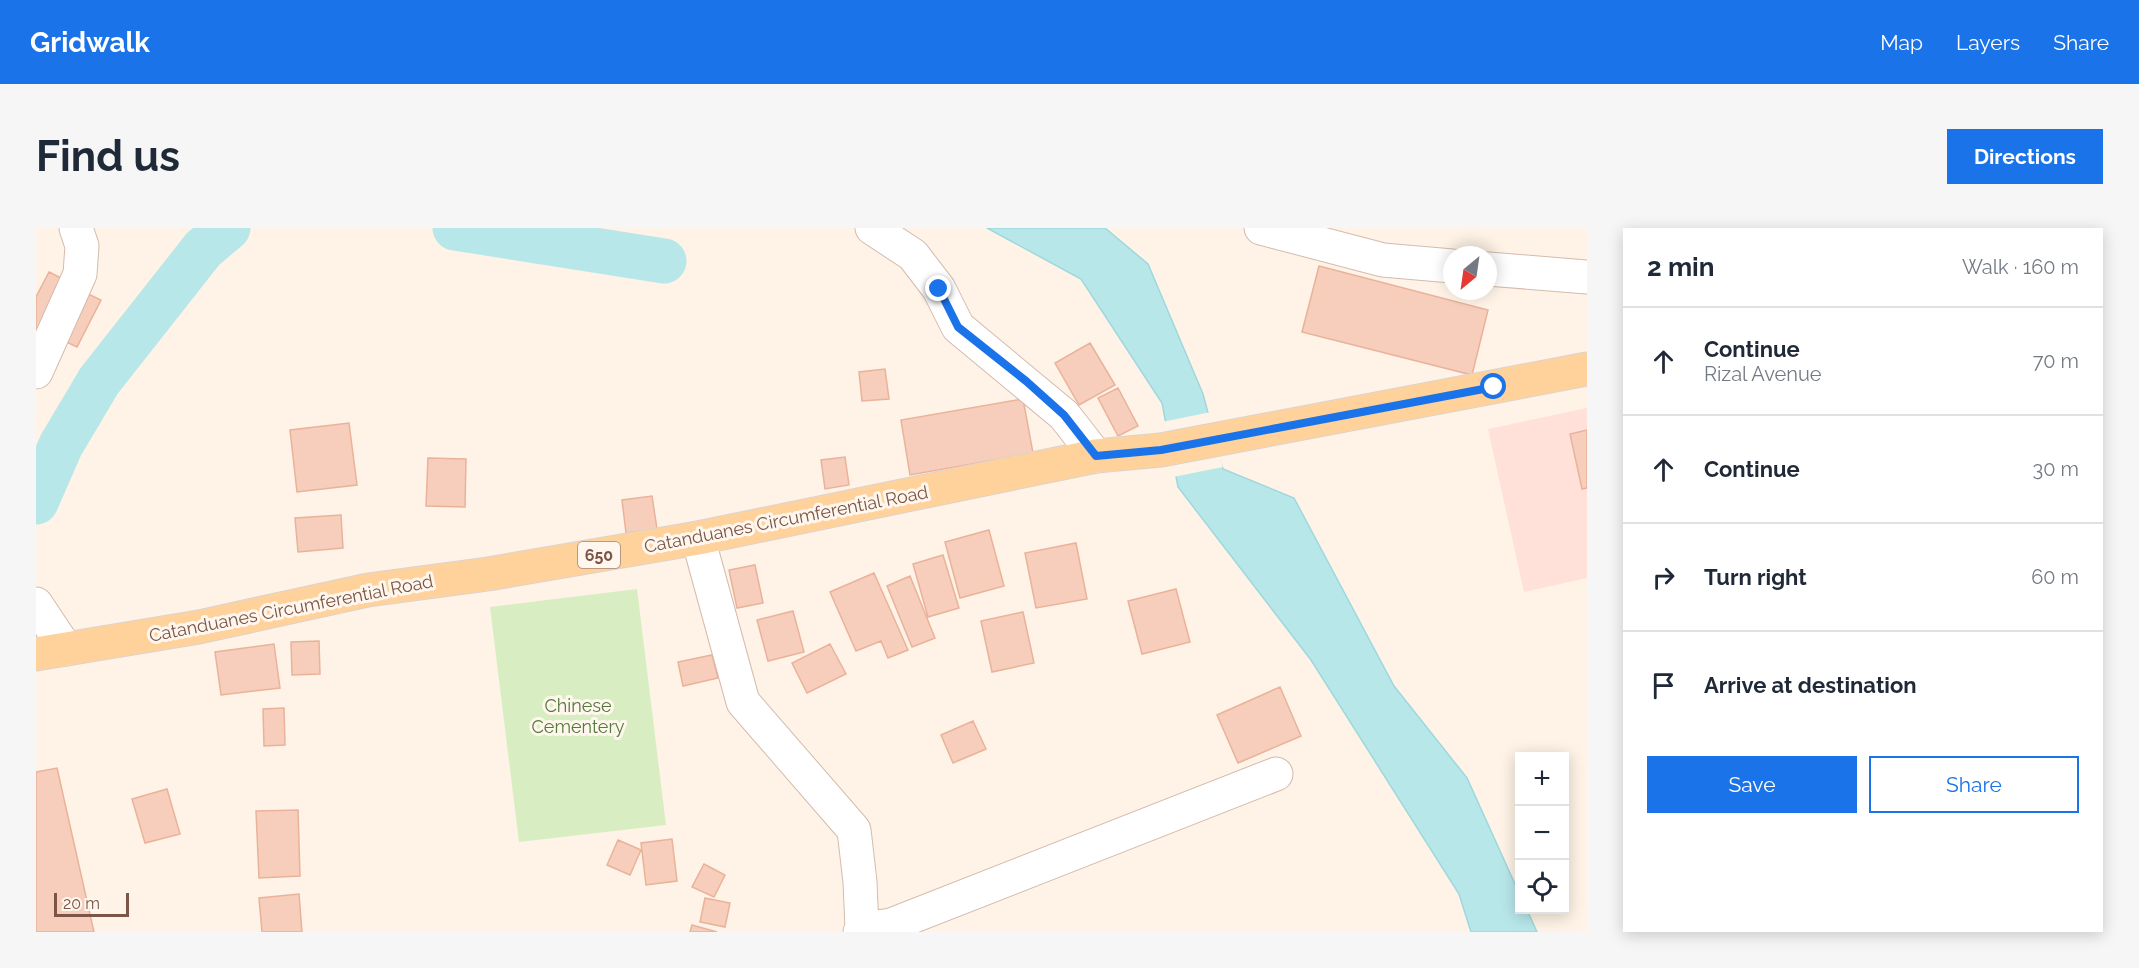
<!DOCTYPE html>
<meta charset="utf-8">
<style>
body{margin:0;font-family:Raleway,sans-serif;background:#f6f6f7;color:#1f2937}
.controls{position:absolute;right:18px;bottom:18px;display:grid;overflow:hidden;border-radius:0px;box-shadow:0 3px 15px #0003}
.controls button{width:54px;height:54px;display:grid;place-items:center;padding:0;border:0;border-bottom:2px solid #e0e1e3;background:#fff;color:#1f2937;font:30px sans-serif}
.compass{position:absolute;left:1407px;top:18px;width:54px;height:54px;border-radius:50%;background:#fff;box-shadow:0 3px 15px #0003;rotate:209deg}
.scale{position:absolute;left:18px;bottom:15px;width:75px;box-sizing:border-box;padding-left:6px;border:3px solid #7a5548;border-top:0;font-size:16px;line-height:21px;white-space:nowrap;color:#7a5548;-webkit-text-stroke:4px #fff7ee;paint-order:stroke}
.stop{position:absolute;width:18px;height:18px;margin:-14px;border:4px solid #1a73e8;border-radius:50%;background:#fff}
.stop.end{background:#1a73e8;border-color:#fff;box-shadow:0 2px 6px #0008}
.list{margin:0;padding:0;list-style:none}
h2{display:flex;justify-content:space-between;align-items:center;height:78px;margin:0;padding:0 24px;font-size:26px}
h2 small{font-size:20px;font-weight:400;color:#747a83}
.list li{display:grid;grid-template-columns:39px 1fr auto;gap:18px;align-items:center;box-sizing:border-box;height:108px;padding:0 24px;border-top:2px solid #e0e1e3}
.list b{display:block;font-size:22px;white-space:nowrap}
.list p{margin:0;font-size:20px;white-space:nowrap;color:#747a83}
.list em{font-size:20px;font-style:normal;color:#747a83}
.actions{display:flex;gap:12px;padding:18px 24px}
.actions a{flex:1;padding:14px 0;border:2px solid #1a73e8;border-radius:0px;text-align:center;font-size:21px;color:#1a73e8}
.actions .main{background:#1a73e8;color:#fff}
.icon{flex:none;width:33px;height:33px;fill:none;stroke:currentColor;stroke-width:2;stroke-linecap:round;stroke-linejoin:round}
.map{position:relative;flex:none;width:1551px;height:704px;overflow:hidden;border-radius:0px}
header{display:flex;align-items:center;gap:36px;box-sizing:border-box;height:84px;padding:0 30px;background:#1a73e8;color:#fff}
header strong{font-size:28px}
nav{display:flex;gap:33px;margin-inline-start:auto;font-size:21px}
.intro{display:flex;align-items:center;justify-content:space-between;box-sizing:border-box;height:144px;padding:0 36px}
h1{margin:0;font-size:42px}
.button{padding:15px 27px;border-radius:0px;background:#1a73e8;color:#fff;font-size:21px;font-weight:700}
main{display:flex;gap:36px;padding:0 36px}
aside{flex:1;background:#fff;border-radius:0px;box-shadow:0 3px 15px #0003}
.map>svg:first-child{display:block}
</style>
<header>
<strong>Gridwalk</strong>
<nav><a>Map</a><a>Layers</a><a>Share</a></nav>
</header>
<div class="intro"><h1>Find us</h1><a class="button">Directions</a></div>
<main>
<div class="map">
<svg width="1551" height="704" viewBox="0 0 1551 704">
<rect width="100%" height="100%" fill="#fef3e6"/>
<path fill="#ffe1d9" d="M1551,180V350L1488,364L1452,201Z"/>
<path fill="#d8eec2" d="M601,361L630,597L483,614L454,379Z"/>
<path fill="#b8e7ea" stroke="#9dd8dd" stroke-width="1.5" d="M951,0H1069L1112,36L1167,166L1187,241L1258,270L1358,458L1431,550L1483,665L1484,682H1491L1501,704H1435L1423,666L1275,432L1142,259L1126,175L1045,51Z"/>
<path fill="#fef3e6" d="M1175,184L1187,239L1137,249L1126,194Z"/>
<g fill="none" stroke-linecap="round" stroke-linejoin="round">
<path stroke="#b8e7ea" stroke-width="45" d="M419,0L628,33
M0,274L25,217L63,153L167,21L192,0"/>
</g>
<path fill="#f6cebb" stroke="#eab29a" stroke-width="1.5" d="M1283,38L1452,82L1436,147L1266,104Z
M13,44L29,52L3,103L0,101V69Z
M50,65L65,72L41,119L26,112Z
M1054,115L1079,157L1043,177L1019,135Z
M849,141L853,171L826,173L823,144Z
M1082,160L1102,198L1082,208L1062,170Z
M987,171L997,225L874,247L865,192Z
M313,195L321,257L261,264L254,202Z
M1551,202V260L1546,261L1534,206Z
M809,229L813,257L789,261L785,232Z
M392,230L430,231L429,279L390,278Z
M616,268L621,301L590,305L586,272Z
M305,287L307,320L262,324L259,290Z
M953,302L968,358L924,370L909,314Z
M1040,315L1051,371L1000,380L989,325Z
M907,327L923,380L892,389L877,336Z
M719,337L727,375L701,380L693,342Z
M838,345L872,422L852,430L845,413L820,423L794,364Z
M874,348L899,410L876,419L851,358Z
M1140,361L1154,414L1106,426L1092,373Z
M757,383L768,424L732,433L721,392Z
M987,384L998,435L956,444L945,393Z
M283,413L284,446L256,447L255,414Z
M238,416L244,460L185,467L179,424Z
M794,416L810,446L771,465L756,435Z
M676,427L682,450L647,458L642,434Z
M1244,459L1265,508L1202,535L1181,487Z
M248,480L249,517L228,518L227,481Z
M937,493L950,521L917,535L905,507Z
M21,540L58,704H0V544Z
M131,561L144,606L109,615L96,571Z
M262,582L264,648L223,650L220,583Z
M636,611L641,653L610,657L605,615Z
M582,612L605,622L594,647L571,637Z
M668,636L689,647L678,669L656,659Z
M263,666L266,704H226L223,670Z
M669,670L694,675L689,699L664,694Z
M656,697L681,704H654Z"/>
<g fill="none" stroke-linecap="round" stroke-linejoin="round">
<defs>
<path id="minor" d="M836,0L877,27L903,61L922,99L1028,187L1060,228
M1225,0L1347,32L1416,38
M1452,41L1551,49
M0,144L44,46L46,18L40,0
M662,310L707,474L818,602L824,654L826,701L824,704
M0,376L30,421
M826,701L855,697L1240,546"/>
<path id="major" d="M0,426L163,399L332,362L452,346L662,310L1060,228L1125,222L1551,141"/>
</defs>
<use href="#minor" stroke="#d4bbad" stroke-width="35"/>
<use href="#major" stroke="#dcd3cf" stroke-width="35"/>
<use href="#minor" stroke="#fff" stroke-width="33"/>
<use href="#major" stroke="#ffd29c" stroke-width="33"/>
</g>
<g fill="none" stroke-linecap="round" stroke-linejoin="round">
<path stroke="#1a73e8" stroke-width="8" d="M903,61L922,99L990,153L1028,187L1060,228L1125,222L1458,159"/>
</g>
<g text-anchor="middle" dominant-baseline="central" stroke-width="6" stroke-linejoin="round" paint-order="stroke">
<rect fill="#fff7ee" stroke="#a2867a" stroke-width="1.5" x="542" y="314" width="42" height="26" rx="4.5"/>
<g font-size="16" font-weight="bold" fill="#7a5548">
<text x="563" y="327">650</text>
</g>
<g font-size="18" fill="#7a5548" stroke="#fff7ee">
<text transform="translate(750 291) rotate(-11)">Catanduanes Circumferential Road</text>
<text transform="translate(255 380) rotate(-11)">Catanduanes Circumferential Road</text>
</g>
<g font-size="18" fill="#547b3c" stroke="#fff7ee">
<text x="542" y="477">Chinese<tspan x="542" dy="21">Cementery</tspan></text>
</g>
</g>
</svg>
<div class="controls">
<button>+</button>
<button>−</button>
<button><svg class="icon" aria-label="locate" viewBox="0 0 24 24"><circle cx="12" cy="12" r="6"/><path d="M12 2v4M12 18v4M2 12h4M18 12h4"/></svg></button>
</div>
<svg class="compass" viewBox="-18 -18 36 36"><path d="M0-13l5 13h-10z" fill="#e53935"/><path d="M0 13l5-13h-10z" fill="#747a83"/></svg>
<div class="scale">20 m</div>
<div class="stop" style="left:1458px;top:159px"></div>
<div class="stop end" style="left:903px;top:61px"></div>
</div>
<aside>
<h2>2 min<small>Walk · 160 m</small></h2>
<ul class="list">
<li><svg class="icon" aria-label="ahead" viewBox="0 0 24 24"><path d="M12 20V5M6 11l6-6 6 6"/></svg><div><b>Continue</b><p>Rizal Avenue</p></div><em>70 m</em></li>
<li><svg class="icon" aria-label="ahead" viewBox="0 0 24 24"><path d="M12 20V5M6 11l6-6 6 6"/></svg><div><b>Continue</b></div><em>30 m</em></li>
<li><svg class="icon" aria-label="right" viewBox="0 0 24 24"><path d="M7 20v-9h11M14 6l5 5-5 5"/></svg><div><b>Turn right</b></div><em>60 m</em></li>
<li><svg class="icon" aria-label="arrive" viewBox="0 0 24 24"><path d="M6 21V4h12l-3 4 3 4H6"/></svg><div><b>Arrive at destination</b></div></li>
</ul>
<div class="actions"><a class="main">Save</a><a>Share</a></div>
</aside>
</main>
